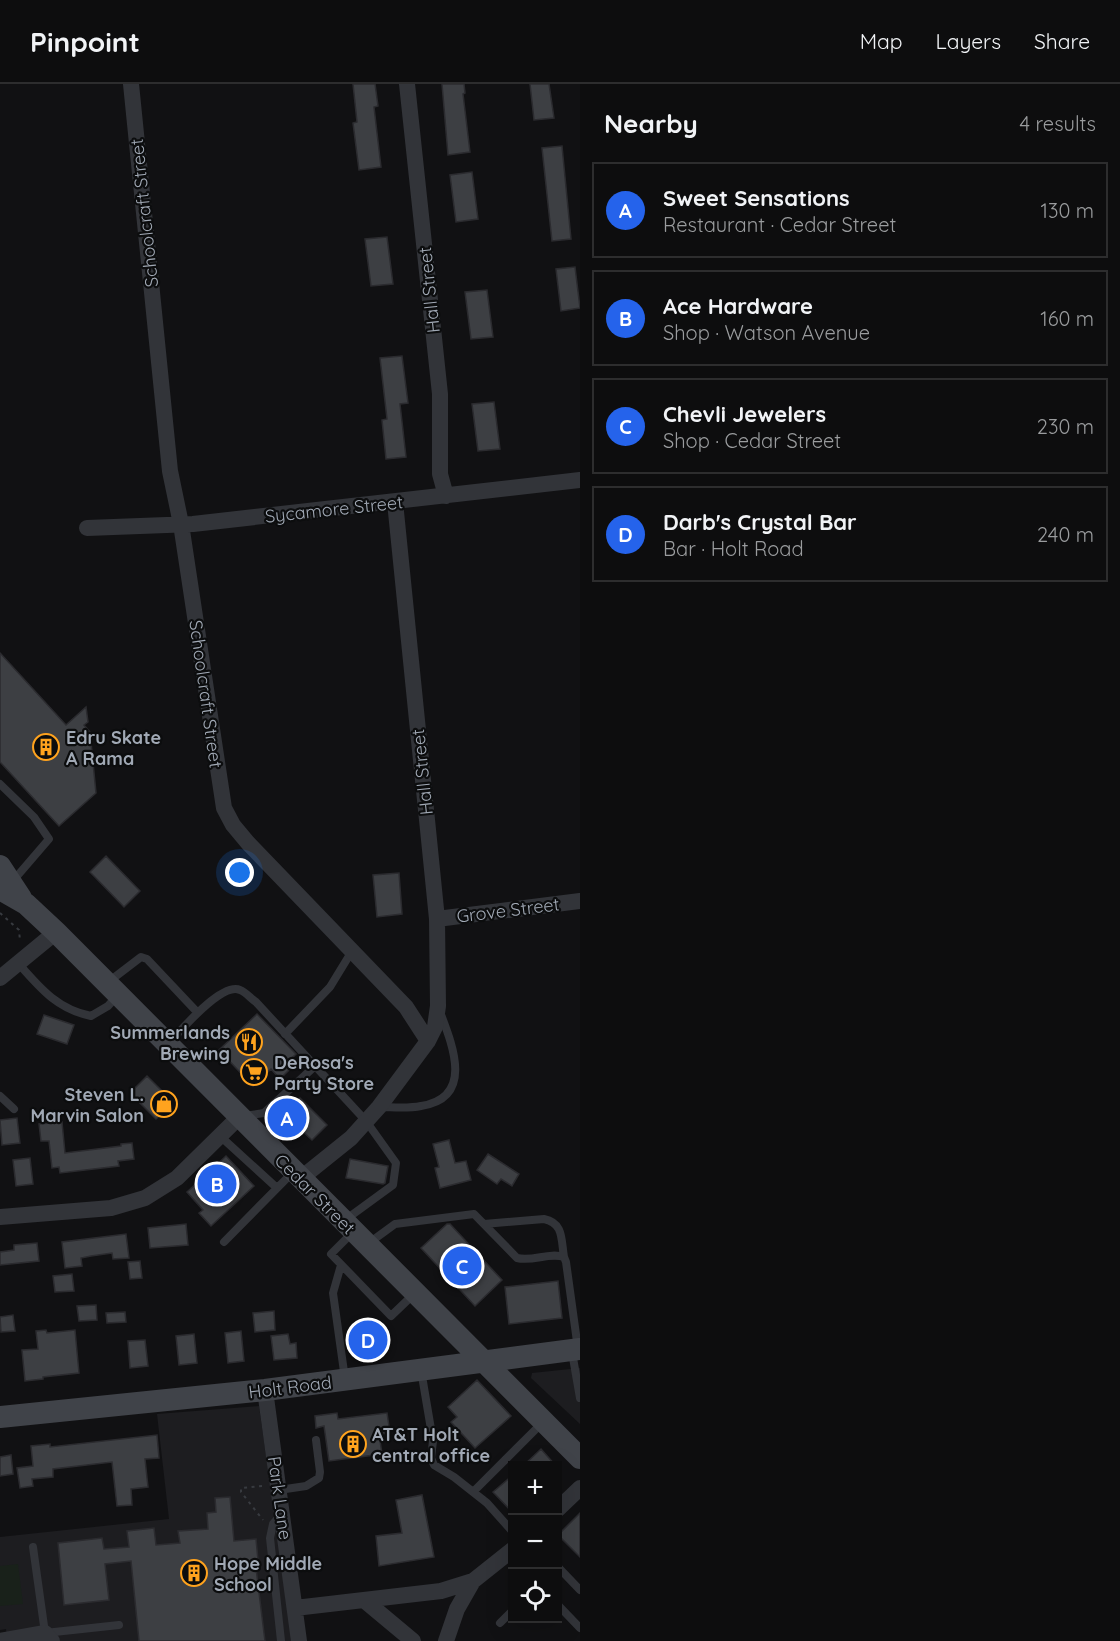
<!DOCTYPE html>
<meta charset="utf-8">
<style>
body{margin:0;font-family:Quicksand,sans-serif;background:#1b1b1c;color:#f1f3f6}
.controls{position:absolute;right:18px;bottom:18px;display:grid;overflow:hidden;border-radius:0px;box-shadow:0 6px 24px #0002}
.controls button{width:54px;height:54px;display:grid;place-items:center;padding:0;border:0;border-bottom:2px solid #2d2d2e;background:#0d0d0e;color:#f1f3f6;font:30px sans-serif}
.you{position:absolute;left:240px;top:789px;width:21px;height:21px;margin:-15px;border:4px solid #fff;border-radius:50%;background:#1a73e8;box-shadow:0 0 0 9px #1a73e833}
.badge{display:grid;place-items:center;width:39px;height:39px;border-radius:50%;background:#2563eb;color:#fff;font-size:20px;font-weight:700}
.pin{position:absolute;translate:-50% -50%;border:3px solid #fff;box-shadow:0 2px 6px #0006}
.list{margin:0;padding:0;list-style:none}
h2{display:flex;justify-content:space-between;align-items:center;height:78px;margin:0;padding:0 24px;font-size:26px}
h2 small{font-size:20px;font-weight:400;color:#9a9c9e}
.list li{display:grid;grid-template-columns:39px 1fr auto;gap:18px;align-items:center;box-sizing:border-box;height:96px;margin:0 12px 12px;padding:0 12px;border:2px solid #2d2d2e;border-radius:0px}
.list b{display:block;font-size:22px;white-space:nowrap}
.list p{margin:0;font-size:20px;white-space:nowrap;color:#9a9c9e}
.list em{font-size:20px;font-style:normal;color:#9a9c9e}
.icon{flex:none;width:33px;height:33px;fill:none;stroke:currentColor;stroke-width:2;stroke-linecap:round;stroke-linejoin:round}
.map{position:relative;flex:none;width:580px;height:1557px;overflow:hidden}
header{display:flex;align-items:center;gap:36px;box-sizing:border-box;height:84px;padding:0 30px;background:#0d0d0e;border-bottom:2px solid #2d2d2e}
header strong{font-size:28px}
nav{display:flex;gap:33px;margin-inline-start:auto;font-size:21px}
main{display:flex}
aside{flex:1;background:#0d0d0e}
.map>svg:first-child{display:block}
</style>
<header>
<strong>Pinpoint</strong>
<nav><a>Map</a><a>Layers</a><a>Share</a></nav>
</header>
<main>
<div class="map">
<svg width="580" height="1557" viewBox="0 0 580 1557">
<rect width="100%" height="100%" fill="#111113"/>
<path fill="#1d1d20" d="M580,1284V1340L531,1294L532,1289Z
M259,1322L292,1557H7L6,1545L0,1546V1453L169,1435L157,1330Z"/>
<path fill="#19211a" d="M18,1480L23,1520L0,1522V1482Z"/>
<path fill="#3d3f43" stroke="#2b2b2f" stroke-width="1.5" d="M353,0H375L378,22L374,23L381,83L359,86L353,39L357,38Z
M442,0H464L465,9L463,10L470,68L448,71Z
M530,0H549L554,34L534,36Z
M562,62L571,155L552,157L542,64Z
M472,88L478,135L456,138L450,91Z
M387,153L393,200L371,202L365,155Z
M575,183L580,224L561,227L556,185Z
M487,206L493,253L471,255L465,208Z
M402,272L408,319L400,320L406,373L386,375L382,336L387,335L380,274Z
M494,318L500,365L478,367L472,320Z
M0,569L66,641L86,623L88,638L84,641L90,648L96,709L59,742L0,678Z
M106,772L140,807L124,823L90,788Z
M399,789L402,830L377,833L373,791Z
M257,930L296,970L286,980L291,984L280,995L271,985L253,1002L219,966Z
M44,931L74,941L67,960L37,950Z
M147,992L173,1018L156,1035L130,1009Z
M300,1014L327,1041L312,1056L299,1044L296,1047L281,1033Z
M17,1034L20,1059L2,1061L0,1036Z
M62,1038L65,1069L121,1062V1060L132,1059L134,1075L118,1077L119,1082L60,1089L59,1083L52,1084L49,1057H41L39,1040Z
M449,1056L455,1079L466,1077L471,1096L440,1104L435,1084L439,1083L433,1060Z
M488,1070L519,1090L512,1102L501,1095L497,1100L477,1086Z
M226,1072L254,1102L211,1142L199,1129L203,1126L187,1108Z
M30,1074L33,1100L16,1102L13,1076Z
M350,1075L388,1082L385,1099L383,1100L346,1094Z
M186,1140L188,1161L150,1164L148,1144Z
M447,1140H450L502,1196L475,1222L421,1164Z
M126,1150L129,1174L113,1175L112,1169L91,1172L81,1174L82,1182L65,1184L62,1158Z
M37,1159L39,1177L0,1181V1168L14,1166V1161Z
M140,1177L142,1194L130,1195L128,1178Z
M72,1190L74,1207L55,1208L53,1192Z
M558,1197L562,1234L509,1240L505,1203Z
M96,1221L97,1236L79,1237L77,1222Z
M274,1227L275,1246L255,1248L253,1229Z
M125,1228L126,1238L107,1239L106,1229Z
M13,1231L15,1247L1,1248L0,1233Z
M374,1239L377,1268L362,1270L359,1241Z
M46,1246L47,1249L75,1246L79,1289L43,1293V1295L25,1297L22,1266L38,1265L36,1247Z
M241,1247L244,1277L228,1279L225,1249Z
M194,1250L197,1279L179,1281L176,1252Z
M288,1250L290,1260L296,1259L297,1274L274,1276L271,1252Z
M145,1256L148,1282L130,1284L128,1257Z
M477,1296L511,1332L475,1364L451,1338L457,1333L448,1323Z
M337,1329L338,1335L387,1329L390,1349L379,1350L382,1370L329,1377L324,1342L316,1344L315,1332Z
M157,1351L159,1374L145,1375L148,1403L131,1405L132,1421L117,1422L112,1378L53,1385V1393L32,1395L33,1402L20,1404L17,1384L33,1382L31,1362L50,1360V1363Z
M541,1365L556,1382H523Z
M11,1371L13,1390L0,1392V1373Z
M513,1391V1429L493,1408Z
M422,1411L434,1473L379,1482L376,1452L402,1449L396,1416Z
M230,1413L234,1457L256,1455L258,1476H255L265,1557H139L131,1477L105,1480L109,1516L64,1521L58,1459L102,1454L104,1465L129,1463L127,1447L154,1444L156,1461L180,1459L178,1447L208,1445L207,1429L216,1428L215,1414Z
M580,1429V1473L558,1451Z"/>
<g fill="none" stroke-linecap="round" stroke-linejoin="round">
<path stroke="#383b40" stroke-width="2" stroke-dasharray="3 4.5" stroke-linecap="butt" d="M0,829L19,846L20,857
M262,1402L241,1404V1408L263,1436"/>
<path stroke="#323439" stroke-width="8" d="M0,700L34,733L49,755L12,798
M18,879C40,904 57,925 91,932L108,922L117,912
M107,899L141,873L147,875L197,928
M285,950L330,903L352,867
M170,958C182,945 222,898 240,906C246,908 251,915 256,918L366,1037L396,1079L393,1101L345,1136
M0,1012L14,1025
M379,1023C392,1023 407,1025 421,1022C474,1014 453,962 440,928
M244,1032L264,1029L315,982
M220,1052L277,1104
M484,1140L544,1135C564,1139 561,1156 564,1173
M353,1148L331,1170L391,1232L415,1209
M224,1158L293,1088
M369,1159L395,1140L474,1130L517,1174C533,1178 549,1168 564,1173L566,1178L578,1265
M341,1181L333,1209L345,1295
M572,1268L580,1314
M421,1286L433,1357L431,1374L434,1381L454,1393L487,1419L512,1447
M279,1406L306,1402L319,1394L320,1388L316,1356
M473,1408L543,1338
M280,1432L273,1440L270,1454L281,1557
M33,1463L45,1549L119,1541
M558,1483L580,1506
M558,1521L580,1544
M500,1539L512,1527"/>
<path stroke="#323439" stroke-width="16" d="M131,0L170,387L181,440L224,724L233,741L248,759L406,923L428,957
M407,0L440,310V390L446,412
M87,444L193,440L580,396
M437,835L580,817
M0,894L56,848
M300,1095L351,1054L379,1023L428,957L435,943L438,922L437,835L395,418
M0,1133L111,1124L145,1114L177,1094L239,1033
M265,1306L299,1557
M558,1425L580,1404
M364,1516L413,1557
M295,1524L441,1507L473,1497L512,1466
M0,1557L45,1549L52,1557
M446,1557L457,1525L473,1497"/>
<path stroke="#404349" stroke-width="22" d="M0,782L21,814
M0,805L26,820L56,848L580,1374
M0,1333L265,1306L580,1265"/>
</g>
<defs>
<symbol id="building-ring" viewBox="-11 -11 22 22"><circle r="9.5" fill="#0c0d0e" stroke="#ffa31e" stroke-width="1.5"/><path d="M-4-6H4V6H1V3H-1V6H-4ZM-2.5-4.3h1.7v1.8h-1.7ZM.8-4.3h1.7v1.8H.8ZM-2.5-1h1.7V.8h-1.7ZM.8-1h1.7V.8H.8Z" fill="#ffa31e"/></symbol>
<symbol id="restaurant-ring" viewBox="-11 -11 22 22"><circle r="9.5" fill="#0c0d0e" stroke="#ffa31e" stroke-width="1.5"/><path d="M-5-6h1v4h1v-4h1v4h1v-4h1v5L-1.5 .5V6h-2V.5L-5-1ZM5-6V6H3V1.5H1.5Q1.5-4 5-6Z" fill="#ffa31e"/></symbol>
<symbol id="supermarket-ring" viewBox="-11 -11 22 22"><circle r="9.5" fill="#0c0d0e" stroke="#ffa31e" stroke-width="1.5"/><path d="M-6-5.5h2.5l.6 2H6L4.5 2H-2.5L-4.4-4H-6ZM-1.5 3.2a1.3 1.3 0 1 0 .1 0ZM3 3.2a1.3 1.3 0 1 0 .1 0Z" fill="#ffa31e"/></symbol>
<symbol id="shop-ring" viewBox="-11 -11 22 22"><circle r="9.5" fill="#0c0d0e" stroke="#ffa31e" stroke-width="1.5"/><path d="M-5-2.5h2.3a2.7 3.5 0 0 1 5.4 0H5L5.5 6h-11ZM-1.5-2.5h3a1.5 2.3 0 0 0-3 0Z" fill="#ffa31e"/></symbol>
</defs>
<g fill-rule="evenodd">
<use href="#building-ring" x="31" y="648" width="30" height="30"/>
<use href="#restaurant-ring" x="234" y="943" width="30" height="30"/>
<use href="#supermarket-ring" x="239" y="973" width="30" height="30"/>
<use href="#shop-ring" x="149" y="1005" width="30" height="30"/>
<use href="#building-ring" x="338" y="1345" width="30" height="30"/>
<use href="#building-ring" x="179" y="1474" width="30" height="30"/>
</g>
<g text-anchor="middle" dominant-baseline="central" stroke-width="4.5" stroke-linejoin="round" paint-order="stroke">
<g font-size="18" fill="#a1a9b5" stroke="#0c0d0e">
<text transform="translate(144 129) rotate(-96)">Schoolcraft Street</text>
<text transform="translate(429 206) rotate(-96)">Hall Street</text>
<text transform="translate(334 425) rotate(-6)">Sycamore Street</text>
<text transform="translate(206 610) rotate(82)">Schoolcraft Street</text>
<text transform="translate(422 688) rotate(-96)">Hall Street</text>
<text transform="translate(508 826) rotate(-7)">Grove Street</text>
<text transform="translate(315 1110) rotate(45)">Cedar Street</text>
<text transform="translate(290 1303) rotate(-7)">Holt Road</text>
<text transform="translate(280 1414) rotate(82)">Park Lane</text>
</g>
<g font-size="18" font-weight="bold" fill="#a1a9b5" stroke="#0c0d0e" text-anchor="start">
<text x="66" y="653">Edru Skate<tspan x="66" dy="21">A Rama</tspan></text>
<text x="230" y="948" text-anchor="end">Summerlands<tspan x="230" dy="21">Brewing</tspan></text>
<text x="274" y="978">DeRosa's<tspan x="274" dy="21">Party Store</tspan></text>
<text x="144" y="1010" text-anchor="end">Steven L.<tspan x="144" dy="21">Marvin Salon</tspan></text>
<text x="372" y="1350">AT&amp;T Holt<tspan x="372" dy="21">central office</tspan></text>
<text x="214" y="1479">Hope Middle<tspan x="214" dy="21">School</tspan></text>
</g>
</g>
</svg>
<div class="controls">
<button>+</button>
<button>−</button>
<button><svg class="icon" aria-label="locate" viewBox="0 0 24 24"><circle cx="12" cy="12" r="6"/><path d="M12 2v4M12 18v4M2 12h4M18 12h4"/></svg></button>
</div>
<div class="you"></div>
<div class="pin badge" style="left:287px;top:1034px">A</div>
<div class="pin badge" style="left:217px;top:1100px">B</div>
<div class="pin badge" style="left:462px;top:1182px">C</div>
<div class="pin badge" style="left:368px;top:1256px">D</div>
</div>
<aside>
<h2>Nearby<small>4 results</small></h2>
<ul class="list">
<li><span class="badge">A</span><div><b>Sweet Sensations</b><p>Restaurant · Cedar Street</p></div><em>130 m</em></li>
<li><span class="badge">B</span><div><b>Ace Hardware</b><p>Shop · Watson Avenue</p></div><em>160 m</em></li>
<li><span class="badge">C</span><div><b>Chevli Jewelers</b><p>Shop · Cedar Street</p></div><em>230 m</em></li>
<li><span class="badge">D</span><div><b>Darb's Crystal Bar</b><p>Bar · Holt Road</p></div><em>240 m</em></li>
</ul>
</aside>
</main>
